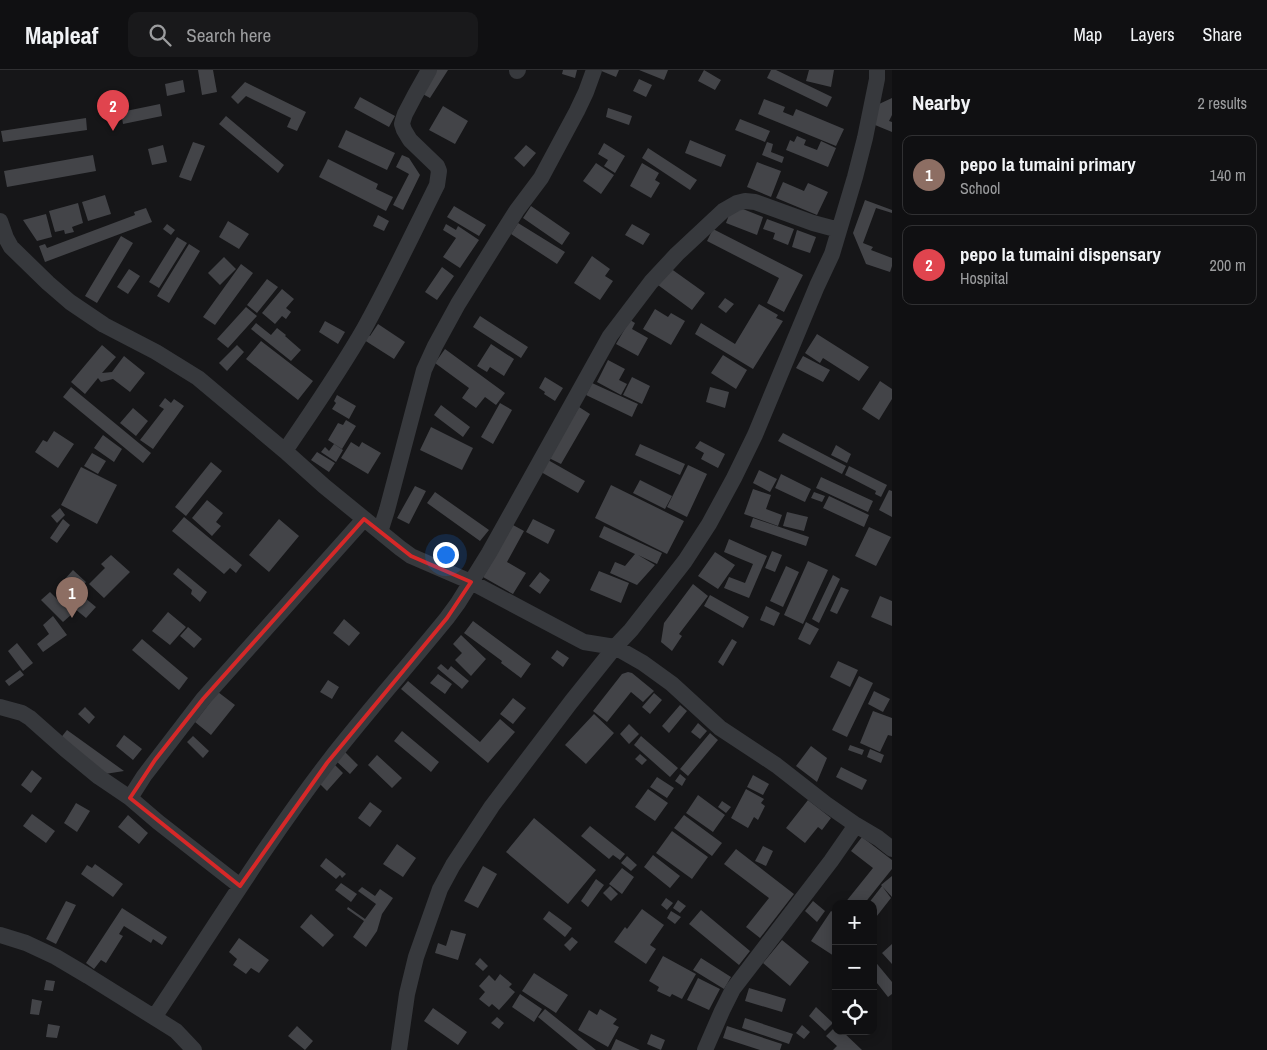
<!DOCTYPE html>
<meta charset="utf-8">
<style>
body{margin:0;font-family:"Archivo Narrow",sans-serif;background:#19191b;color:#f1f3f6}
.controls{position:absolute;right:15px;bottom:15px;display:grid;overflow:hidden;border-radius:10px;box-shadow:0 2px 12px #0003}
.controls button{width:45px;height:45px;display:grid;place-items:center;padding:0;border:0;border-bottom:1px solid #303032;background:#101012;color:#f1f3f6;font:25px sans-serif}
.you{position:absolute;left:445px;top:484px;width:18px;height:18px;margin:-12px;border:4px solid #fff;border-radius:50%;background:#1a73e8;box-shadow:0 0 0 8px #1a73e833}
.badge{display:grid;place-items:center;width:32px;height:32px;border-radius:50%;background:#0f766e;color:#fff;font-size:16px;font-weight:700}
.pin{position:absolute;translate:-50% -41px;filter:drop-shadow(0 1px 2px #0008)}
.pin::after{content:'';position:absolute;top:26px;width:18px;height:15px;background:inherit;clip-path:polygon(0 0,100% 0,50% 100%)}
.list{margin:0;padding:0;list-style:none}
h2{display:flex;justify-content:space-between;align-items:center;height:65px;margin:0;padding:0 20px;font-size:21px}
h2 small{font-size:16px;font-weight:400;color:#9c9d9f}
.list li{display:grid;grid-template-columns:32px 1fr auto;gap:15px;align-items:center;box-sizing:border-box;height:80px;margin:0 10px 10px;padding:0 10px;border:1px solid #303032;border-radius:10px}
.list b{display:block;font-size:19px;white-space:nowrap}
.list p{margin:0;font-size:16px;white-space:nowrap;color:#9c9d9f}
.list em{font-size:16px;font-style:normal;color:#9c9d9f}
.icon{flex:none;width:28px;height:28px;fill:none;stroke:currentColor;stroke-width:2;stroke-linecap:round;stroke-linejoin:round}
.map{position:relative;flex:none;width:892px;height:980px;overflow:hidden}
header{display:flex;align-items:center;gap:30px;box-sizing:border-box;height:70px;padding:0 25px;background:#101012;border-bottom:1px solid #303032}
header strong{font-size:24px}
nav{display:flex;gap:28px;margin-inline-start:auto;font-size:18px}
.search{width:350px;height:45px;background:#19191b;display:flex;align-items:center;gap:12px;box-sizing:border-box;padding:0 18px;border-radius:10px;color:#9c9d9f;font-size:19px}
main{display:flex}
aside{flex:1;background:#101012}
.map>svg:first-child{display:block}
</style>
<header>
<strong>Mapleaf</strong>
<div class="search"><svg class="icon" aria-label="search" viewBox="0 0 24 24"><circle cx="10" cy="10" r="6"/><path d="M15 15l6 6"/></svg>Search here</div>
<nav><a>Map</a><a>Layers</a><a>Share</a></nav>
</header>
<main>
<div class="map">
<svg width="892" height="980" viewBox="0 0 892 980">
<rect width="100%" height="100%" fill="#161618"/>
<path fill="#434448" d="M198,0H213L217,22L202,25Z
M433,0H448L430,28L419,22Z
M563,0H577L575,8L562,4Z
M599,0H619L616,7Z
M639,0H668L664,10Z
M704,0L721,10L715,20L698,11Z
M771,0H776L832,27L827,37L767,8Z
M809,0H834L831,17L806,11Z
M639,9L652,15L646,27L633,21Z
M183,10L185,22L167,26L165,14Z
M245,12L306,42L297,61L287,57L291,48L246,26L238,34L231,27Z
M360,27L395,46L389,57L354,38Z
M892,28V45L889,51L892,52V62L875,55L879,34Z
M764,29L785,37L783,42L793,46L796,39L844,59L836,76L758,44Z
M160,34L162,46L123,54L121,42Z
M443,36L468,51L455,74L429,60Z
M608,38L632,46L629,55L606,47Z
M226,46L284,95L278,103L219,54Z
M86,48L87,60L3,72L1,61Z
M740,49L770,61L765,72L735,60Z
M346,60L395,83L387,100L338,77Z
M797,66L806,70L804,75L817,80L821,71L836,78L828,97L786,80L790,70L794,72Z
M690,70L726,85L721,97L685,83Z
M193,72L205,76L191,111L179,107Z
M767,72L773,74L771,82L784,87L782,93L762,85Z
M604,73L625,86L615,103L604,96L608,90L598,84Z
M163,75L167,92L152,95L148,79Z
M526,75L536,83L524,97L514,88Z
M648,78L697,110L690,120L642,88Z
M93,85L96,101L7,117L4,101Z
M402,85L409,88L420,105L403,140L393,135L409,104L396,97Z
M328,89L378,114L376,119L393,127L386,141L319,107Z
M757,92L781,101L771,127L747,117Z
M596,93L614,105L601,124L583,111Z
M642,93L659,103L655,110L660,113L651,128L630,116Z
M783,112L804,121L808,113L828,122L817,145L776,128Z
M105,125L111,144L88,151L82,132Z
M865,130L892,140V143L876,138L863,173L873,177L871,180L892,188V196L890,202L866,194L853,163Z
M78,133L83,153L72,157L74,162L65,164L64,160L55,162L49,141Z
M454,136L486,155L479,166L447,147Z
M531,136L570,163L562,175L523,148Z
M738,137L763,147L757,165L726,153L729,145Z
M146,138L152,152L45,192L39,176L45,174L47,178L135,145L134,142Z
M46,144L52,167L37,171L23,150Z
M378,145L389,151L384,161L373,156Z
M767,149L794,159L788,175L773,169L775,163L763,159Z
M228,151L249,164L239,179L219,167Z
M518,153L565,182L557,194L511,164Z
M167,154L175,160L171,165L163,159Z
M446,154L456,160L458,156L479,170L460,198L443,187L456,168L443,160Z
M632,154L650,164L643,175L625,165Z
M713,159L803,205L784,242L767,233L779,208L707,171Z
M797,160L816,167L810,183L792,177Z
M121,166L133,173L97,233L85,226Z
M177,167L187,173L159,218L149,212Z
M189,174L200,181L169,233L157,226Z
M592,186L610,199L605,206L613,211L600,230L574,213Z
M224,187L236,199L220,215L208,203Z
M241,194L253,203L215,255L203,247Z
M442,197L454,206L437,230L425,222Z
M670,198L705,223L692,240L658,215Z
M129,199L140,206L128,224L117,217Z
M267,209L278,217L257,243L247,235Z
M282,219L294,229L286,238L291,242L286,249L282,246L275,254L262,243Z
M725,228L734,234L726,243L718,237Z
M759,234L778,245L776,248L783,251L753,299L695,264L701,253L735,274Z
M246,237L257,246L228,278L217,269Z
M655,239L668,247L671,243L685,251L671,275L643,259Z
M480,246L528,277L521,288L473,257Z
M630,250L635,253L632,259L648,268L638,286L616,274Z
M325,251L345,262L338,274L319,262Z
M256,253L271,265L277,258L286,265L285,266L301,280L291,291L251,259Z
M378,254L405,272L394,289L361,268L365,263L370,266Z
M817,264L869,297L859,311L823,288L820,293L805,283Z
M261,271L313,311L298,330L246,289Z
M491,274L514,289L504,306L490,297L487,302L477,296Z
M102,275L116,287L102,303L112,302L124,286L145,303L130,322L113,309L101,312L98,308L85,324L71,312Z
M237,275L244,282L227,301L219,293Z
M445,279L505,323L496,335L485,327L476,338L462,328L469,318L435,293Z
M723,285L747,300L736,319L711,303Z
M803,286L830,300L823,312L796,298Z
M608,290L625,299L619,310L627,314L621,325L597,312Z
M545,307L563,318L555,331L544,324L545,322L539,318Z
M632,307L650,316L642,334L623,325Z
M880,311L892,319V329L879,350L862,339Z
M592,313L638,334L632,347L586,325Z
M71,317L151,383L143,393L63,327Z
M710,317L729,322L725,338L706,332Z
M337,325L356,336L349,349L332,339L336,333L334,331Z
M165,328L171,333L174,329L184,336L153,379L140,370L164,339L159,336Z
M500,333L512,340L493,374L481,367Z
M441,335L470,357L463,367L434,345Z
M579,337L590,344L561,394L549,388Z
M133,338L148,351L136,366L120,353Z
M346,350L356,356L342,379L328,370L338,353L343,355Z
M431,357L473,378L462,400L420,380Z
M54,361L74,374L58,398L35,382L43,370L47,372Z
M783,363L846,396L842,404L778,371Z
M103,365L122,379L114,392L94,378Z
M700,371L725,384L718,398L701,389L704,383L695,378Z
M351,372L359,377L362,372L381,383L368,404L341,388Z
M334,374L343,380L336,392L321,382L325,377L329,381Z
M640,374L685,394L680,405L635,385Z
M836,375L851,384L847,393L831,385Z
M317,382L335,393L329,402L311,390Z
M92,383L106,391L98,404L84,396Z
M548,390L585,411L578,423L541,402Z
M211,392L222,401L186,446L175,437Z
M688,395L707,404L687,447L667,437Z
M849,396L887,415L881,427L875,424L876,421L845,405Z
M81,397L117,415L97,454L61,435Z
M759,400L777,409L770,422L753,413Z
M781,404L811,419L805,432L775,418Z
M821,407L873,431L868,442L816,418Z
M640,410L672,426L665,439L633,423Z
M611,415L684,451L667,484L595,448Z
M415,416L426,421L409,454L397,448Z
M753,419L771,425L766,439L782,445L778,456L744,444Z
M889,420L892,421V447L879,440Z
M435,422L489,460L480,471L427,433Z
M814,422L825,426L822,432L811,428Z
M829,426L869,445L864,457L823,438Z
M207,430L223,443L216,452L221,456L212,466L192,448Z
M60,438L65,445L57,453L51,446Z
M787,442L808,447L804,461L783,456Z
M184,447L242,495L236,503L230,498L224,504L172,461Z
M753,448L809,467L806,476L750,457Z
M63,449L70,455L57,473L50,468Z
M279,449L299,466L269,502L249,485Z
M533,449L555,460L548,474L526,462Z
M513,455L524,461L507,492L526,503L513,524L483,507Z
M604,456L662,483L657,494L638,485L655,495L637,515L610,503L615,492L625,496L635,484L599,467Z
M869,457L891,467L876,496L855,486Z
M729,469L767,486L749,528L724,518L729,507L745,513L753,494L724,482Z
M772,481L782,485L775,502L765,498Z
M715,482L735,495L718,519L698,506Z
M111,485L130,502L104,528L89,514L105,498L101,494Z
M808,491L828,500L803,554L784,545Z
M786,496L799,502L783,537L770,531Z
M178,498L207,522L200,532L191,524L192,520L173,504Z
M73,500L86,512L77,522L64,510Z
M599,501L629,513L621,533L590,520Z
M540,502L550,510L540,524L529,516Z
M833,505L840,509L819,553L812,549Z
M693,514L708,526L679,564L682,566L672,581L661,572L664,553Z
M841,517L849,520L837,544L830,541Z
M50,522L72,544L63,552L41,530Z
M79,523L96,537L86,548L69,534Z
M710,525L749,547L743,558L704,536Z
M880,526L892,531V556L871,547Z
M766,536L780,543L774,556L760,550Z
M168,542L186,557L170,575L152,561Z
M53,546L67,565L43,582L37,574L49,564L43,555Z
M344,549L360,563L349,576L333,563Z
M473,551L531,594L521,608L501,593L502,591L464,563Z
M806,552L819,559L810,575L798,569Z
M188,557L202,569L194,578L180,566Z
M461,565L486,589L471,606L455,590L462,583L453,574Z
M142,569L188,608L179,620L132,580Z
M732,569L737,572L723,596L718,592Z
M17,573L33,593L23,601L8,581Z
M557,580L569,588L563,597L551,588Z
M838,591L858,600L850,617L830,607Z
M441,594L448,600L451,596L469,611L462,619L437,598Z
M20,600L24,605L9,616L5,611Z
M628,602L632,603L654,621L643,632L631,622L607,652L593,641L622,604Z
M438,604L452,614L445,624L430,613Z
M859,606L873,613L847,667L832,660Z
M328,610L339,617L332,629L320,622Z
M408,611L480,672L500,649L515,662L488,693L401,619Z
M874,621L890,629L883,642L868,634Z
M218,622L235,635L211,665L195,652Z
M654,623L662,630L650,644L642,637Z
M513,628L526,638L513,654L500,644Z
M680,635L687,641L669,663L662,656Z
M85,637L95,647L89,654L78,644Z
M873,641L892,648V666L888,665L880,682L860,673Z
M594,644L614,663L586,694L565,675Z
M698,653L707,661L700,669L691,662Z
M629,654L639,664L629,674L620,664Z
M67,660L124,701L105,704L59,670Z
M402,661L439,692L431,702L394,671Z
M710,663L718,670L688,706L680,699Z
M124,665L142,679L133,690L116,676Z
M193,666L209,681L203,688L187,672Z
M641,666L678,698L670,707L634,675Z
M850,675L864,680L862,685L848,680Z
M811,676L827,688L817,712L796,696Z
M870,679L884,685L881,693L867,687Z
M344,681L358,695L350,704L335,690Z
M640,684L647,690L642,695L635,689Z
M377,685L402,708L392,718L368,695Z
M333,693L343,703L327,721L317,711Z
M841,697L867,710L862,720L836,707Z
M32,700L42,708L31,723L21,715Z
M680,704L686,709L682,716L675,711Z
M753,705L769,714L763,725L747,717Z
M657,707L674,718L667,728L650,717Z
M648,719L668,733L655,751L635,737Z
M746,719L764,729L761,733L765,736L758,750L754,747L748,758L731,748Z
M698,725L725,745L713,762L686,743Z
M808,730L831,748L822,760L818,757L805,773L786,758Z
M722,731L731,737L726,743L718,737Z
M370,732L382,741L370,757L358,748Z
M76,733L90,741L77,762L64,753Z
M32,744L55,761L46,773L23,756Z
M128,745L148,763L139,774L118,757Z
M684,745L722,773L712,786L674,758Z
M534,748L596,800L568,834L506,782Z
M590,756L625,784L620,790L613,785L609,789L581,766Z
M672,761L708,787L692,809L656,783Z
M862,767L892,790V799L864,834H844L873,798L851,781Z
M397,774L416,788L403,807L383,794Z
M763,776L773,781L766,796L755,791Z
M736,779L794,824L760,868L746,857L769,828L724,794Z
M653,785L680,806L670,818L644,797Z
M627,786L637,795L631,801L621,793Z
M326,788L346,804L342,808L340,805L336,809L320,796Z
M95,794L123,814L113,827L81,804L87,795L92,798Z
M483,796L497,804L478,838L464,831Z
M622,798L634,807L622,824L609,814Z
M892,806V827L881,815Z
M596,809L604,815L588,837L581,831Z
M341,813L357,824L351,832L335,820Z
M610,816L618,824L611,831L603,823Z
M882,816L891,828L873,851V834H868Z
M362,817L375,826L380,819L393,828L382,844L377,861L366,877L353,867L364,851L347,839L348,837L365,849L376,834L358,821Z
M666,828L673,833L667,840L661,835Z
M678,830L686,836L680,843L673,838Z
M66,831L76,835L56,874L46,869Z
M813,831L825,841L817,852L805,841Z
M122,838L167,867L162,875L153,869L151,873L124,856L119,864L123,866L106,893L101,890L94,899L86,893Z
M642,839L664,855L650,875L656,879L646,894L614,872L625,857L627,859Z
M701,840L750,881L739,895L689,854Z
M549,841L572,858L565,867L543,849Z
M671,841L681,847L675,854L667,848Z
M831,841L836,844V883L834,886L811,871Z
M311,844L334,865L323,877L300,857Z
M451,860L466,864L458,890L435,883L438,873L446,876Z
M572,867L578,872L570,881L564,875Z
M239,868L269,890L259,903L251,898L246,904L233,895L237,889L229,882Z
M782,870L809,892L790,916L763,893Z
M892,874V894L882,883Z
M663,886L696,904L682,929L672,924L670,927L657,921L659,917L649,911Z
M480,888L488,896L483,901L475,894Z
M701,888L731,907L724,919L693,900Z
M873,889L892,912V924L888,927L873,908Z
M534,903L568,925L556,943L522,921Z
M500,904L512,914L509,917L515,922L499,940L492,934L489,937L479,929L485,922L479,916L489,905L495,911Z
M698,908L720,919L709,940L687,930Z
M46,910L55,911L53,921L44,920Z
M749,918L786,929L782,942L745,931Z
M520,924L542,939L534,952L512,937Z
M32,929L42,931L39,945L30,944Z
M816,937L833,953L825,961L809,946Z
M433,938L467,962L458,975L424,951Z
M545,939L596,980H578L538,947Z
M600,939L617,949L613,954L619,957L608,977L578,960L589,940L597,945Z
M497,947L504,953L499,959L491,953Z
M745,948L793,964L789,974L742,958Z
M48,954L60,956L57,968L46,967Z
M802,955L810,962L804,969L796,963Z
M297,956L313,971L305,980L288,966Z
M727,956L782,974L780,980H760L723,968Z
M836,956V961H842L862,980H833L837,976L826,966Z
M651,964L665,970L661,980L647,974Z
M616,969L640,980H611Z"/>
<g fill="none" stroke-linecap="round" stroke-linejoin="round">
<path stroke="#37393d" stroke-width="16" d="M517,1L518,0
M0,151L6,168L11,177L48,213L70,232L104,255L156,282L198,308L285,381L324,416L400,478L411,486L471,512L584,572L615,577L643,593L672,614L720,658L776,695L826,734L856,755L878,768L892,779
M285,381C312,341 340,301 364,259C390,212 413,163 437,115L439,101L437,96L410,70L404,60L402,54L403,50L405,44L415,25L429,0
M380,462L387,440L424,300L435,276L458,234L498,170L517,140L541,108L577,41L586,22L594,0
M0,637L22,643L30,648L65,679L99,707L130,728
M240,816L158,752L130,728L144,706L203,629L364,449
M0,865L26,873L56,887L88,906L176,961L194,980
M155,946C212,861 266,773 328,692C366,643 408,596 447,548L458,533L489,483L610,266L651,212L677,184L723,141L737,133L745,131L755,132L813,153L839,160
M399,980L407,924L416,887L440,819L453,795L492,736L571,632L615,577L631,560L685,491L709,454L734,408L755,365L817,216L832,184L855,107L865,68L877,9V0
M705,980L722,941L733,919L831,791L856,755"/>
</g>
<path fill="none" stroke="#d62828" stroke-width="4" stroke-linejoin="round" d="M364,449L411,486L471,512L447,548L327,693L240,816L130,728L155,690L203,629Z"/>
</svg>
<div class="controls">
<button>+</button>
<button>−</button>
<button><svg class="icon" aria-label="locate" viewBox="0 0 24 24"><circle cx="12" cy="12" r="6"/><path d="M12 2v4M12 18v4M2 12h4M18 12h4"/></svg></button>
</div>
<div class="you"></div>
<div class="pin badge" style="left:72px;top:548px;background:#8d6e63">1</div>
<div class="pin badge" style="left:113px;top:61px;background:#e0444e">2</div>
</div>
<aside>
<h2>Nearby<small>2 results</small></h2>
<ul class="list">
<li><span class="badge" style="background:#8d6e63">1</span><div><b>pepo la tumaini primary</b><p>School</p></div><em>140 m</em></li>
<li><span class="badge" style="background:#e0444e">2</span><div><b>pepo la tumaini dispensary</b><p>Hospital</p></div><em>200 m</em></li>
</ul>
</aside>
</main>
